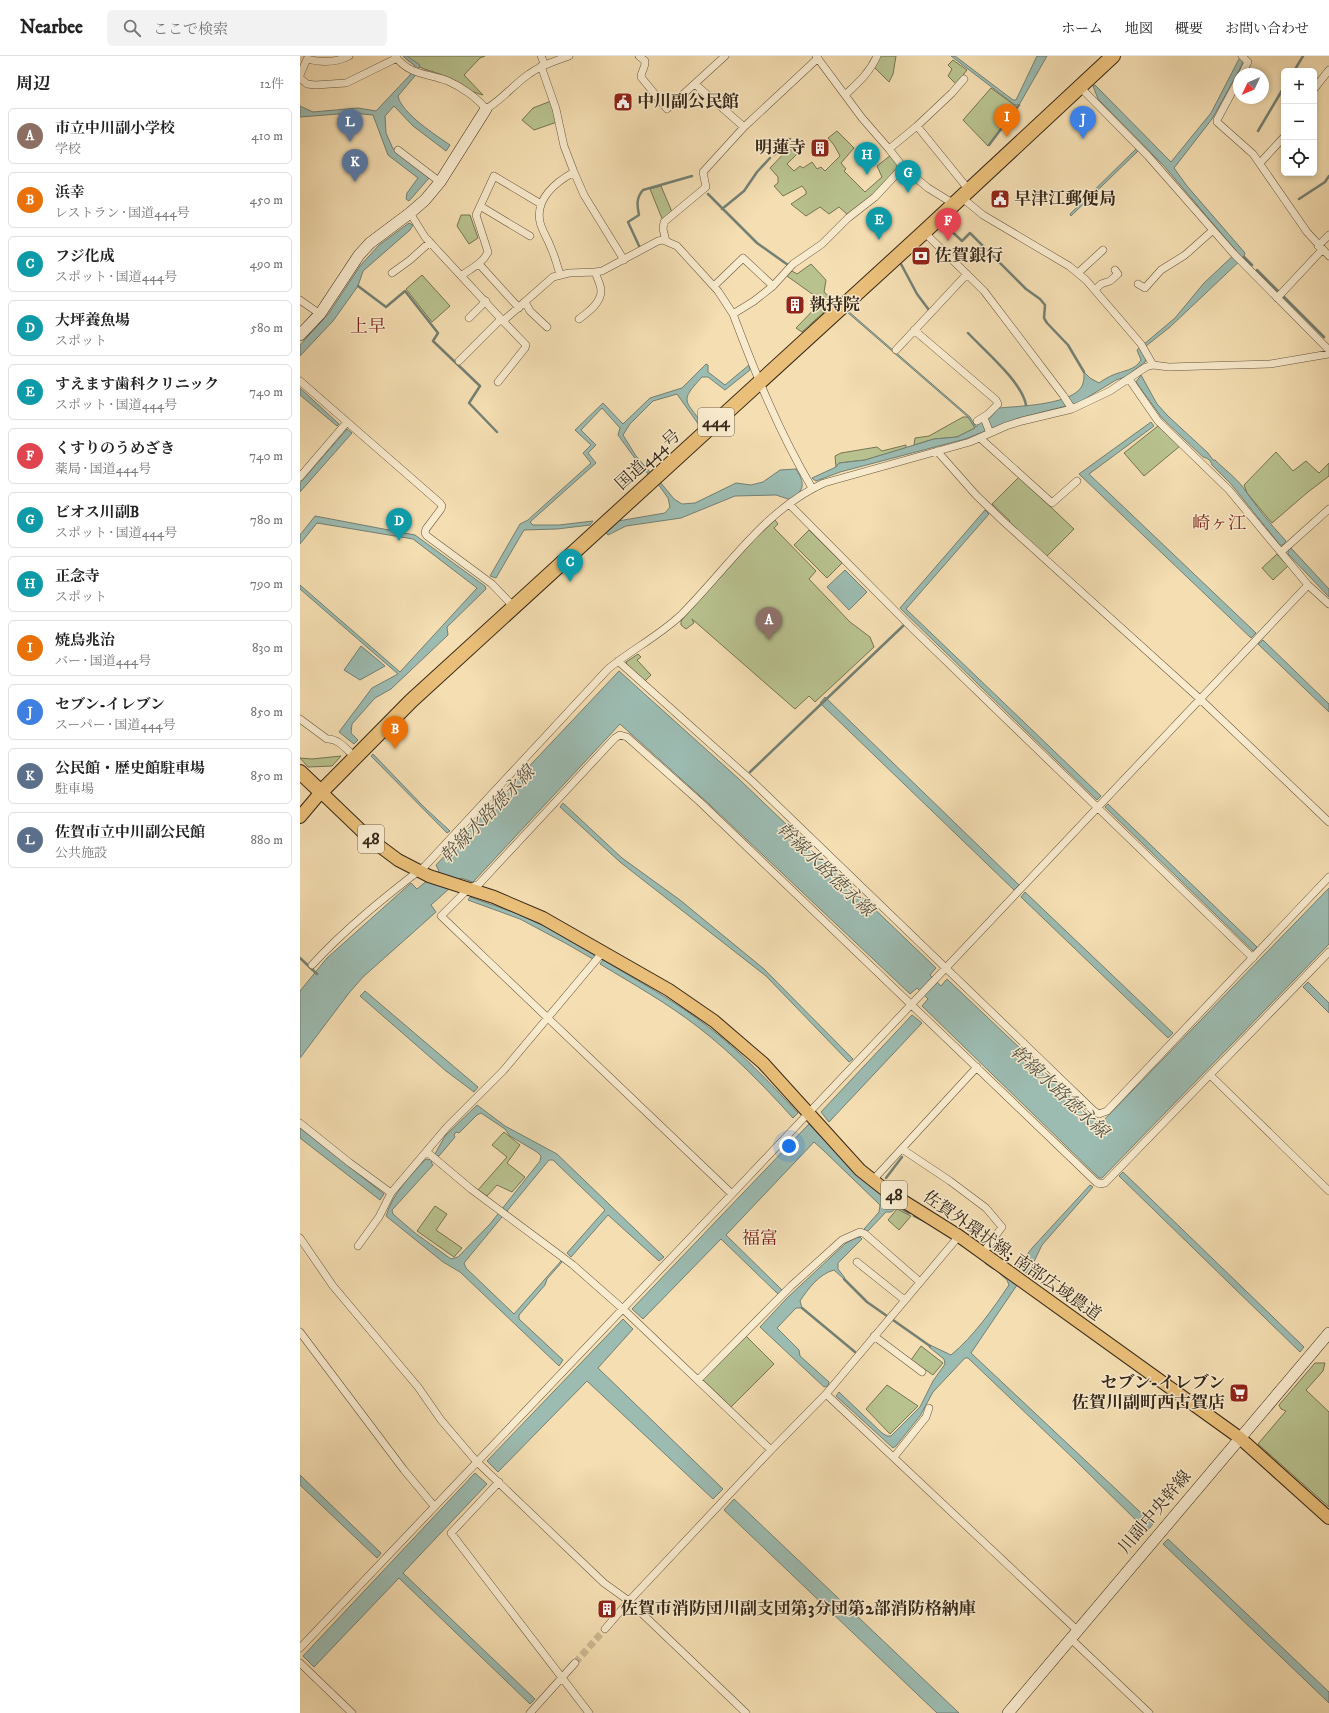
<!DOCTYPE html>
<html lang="ja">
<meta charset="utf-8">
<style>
body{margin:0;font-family:"IM FELL DW Pica","Noto Serif JP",serif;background:#f2f2f2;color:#222}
.controls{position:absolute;right:12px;top:12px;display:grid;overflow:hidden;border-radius:6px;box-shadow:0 2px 6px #0003}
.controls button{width:36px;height:36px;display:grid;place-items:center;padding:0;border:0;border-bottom:1px solid #e0e0e0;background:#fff;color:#222;font:20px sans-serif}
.compass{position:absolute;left:933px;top:12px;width:36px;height:36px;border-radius:50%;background:#fff;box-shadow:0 2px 6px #0003;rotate:226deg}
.you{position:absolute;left:489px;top:1090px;width:14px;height:14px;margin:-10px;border:3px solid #fff;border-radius:50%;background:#1a73e8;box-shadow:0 0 0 6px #1a73e833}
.badge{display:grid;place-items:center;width:26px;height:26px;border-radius:50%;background:#0f766e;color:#fff;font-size:13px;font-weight:700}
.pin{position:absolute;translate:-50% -33px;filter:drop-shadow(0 1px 2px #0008)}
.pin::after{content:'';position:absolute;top:21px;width:14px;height:12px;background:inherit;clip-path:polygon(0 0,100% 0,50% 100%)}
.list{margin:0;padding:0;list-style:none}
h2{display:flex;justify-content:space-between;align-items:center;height:52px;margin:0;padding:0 16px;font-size:17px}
h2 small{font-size:13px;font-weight:400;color:#767676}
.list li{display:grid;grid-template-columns:26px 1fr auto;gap:12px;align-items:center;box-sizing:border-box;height:56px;margin:0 8px 8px;padding:0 8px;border:1px solid #e0e0e0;border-radius:6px}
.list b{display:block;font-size:15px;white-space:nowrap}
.list p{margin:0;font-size:13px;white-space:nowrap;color:#767676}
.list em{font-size:13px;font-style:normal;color:#767676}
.icon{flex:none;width:22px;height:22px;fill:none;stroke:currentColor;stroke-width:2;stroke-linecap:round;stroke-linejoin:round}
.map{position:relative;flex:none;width:1029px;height:1657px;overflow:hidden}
header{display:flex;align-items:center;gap:24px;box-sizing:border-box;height:56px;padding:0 20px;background:#fff;border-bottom:1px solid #e0e0e0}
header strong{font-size:19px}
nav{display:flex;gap:22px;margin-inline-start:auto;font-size:14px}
.search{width:280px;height:36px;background:#f2f2f2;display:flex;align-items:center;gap:10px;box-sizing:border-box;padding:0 14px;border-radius:6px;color:#767676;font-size:15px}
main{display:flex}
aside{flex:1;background:#fff}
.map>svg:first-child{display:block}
</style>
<header>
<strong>Nearbee</strong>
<div class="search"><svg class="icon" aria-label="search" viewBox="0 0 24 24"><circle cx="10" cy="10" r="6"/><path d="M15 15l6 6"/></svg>ここで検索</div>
<nav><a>ホーム</a><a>地図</a><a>概要</a><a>お問い合わせ</a></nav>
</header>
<main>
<aside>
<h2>周辺<small>12件</small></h2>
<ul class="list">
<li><span class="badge" style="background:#8d6e63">A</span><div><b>市立中川副小学校</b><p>学校</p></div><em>410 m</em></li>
<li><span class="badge" style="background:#e8710a">B</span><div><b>浜幸</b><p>レストラン · 国道444号</p></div><em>450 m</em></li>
<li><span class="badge" style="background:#0f9aa8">C</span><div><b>フジ化成</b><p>スポット · 国道444号</p></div><em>490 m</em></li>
<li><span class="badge" style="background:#0f9aa8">D</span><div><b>大坪養魚場</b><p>スポット</p></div><em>580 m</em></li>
<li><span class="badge" style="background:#0f9aa8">E</span><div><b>すえます歯科クリニック</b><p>スポット · 国道444号</p></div><em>740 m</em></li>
<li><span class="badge" style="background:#e0444e">F</span><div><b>くすりのうめざき</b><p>薬局 · 国道444号</p></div><em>740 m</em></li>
<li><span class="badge" style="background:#0f9aa8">G</span><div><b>ビオス川副B</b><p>スポット · 国道444号</p></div><em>780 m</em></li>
<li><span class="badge" style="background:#0f9aa8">H</span><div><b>正念寺</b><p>スポット</p></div><em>790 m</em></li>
<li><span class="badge" style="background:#e8710a">I</span><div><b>焼鳥兆治</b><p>バー · 国道444号</p></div><em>830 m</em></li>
<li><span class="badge" style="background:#3f7fe0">J</span><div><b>セブン-イレブン</b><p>スーパー · 国道444号</p></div><em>850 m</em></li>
<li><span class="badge" style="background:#5c6f8a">K</span><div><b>公民館・歴史館駐車場</b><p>駐車場</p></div><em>850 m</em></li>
<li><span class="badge" style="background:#5c6f8a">L</span><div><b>佐賀市立中川副公民館</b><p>公共施設</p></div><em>880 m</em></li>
</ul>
</aside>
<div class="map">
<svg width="1029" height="1657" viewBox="0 0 1029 1657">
<rect width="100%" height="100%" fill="#f4deb2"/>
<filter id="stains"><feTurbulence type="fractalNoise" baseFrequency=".005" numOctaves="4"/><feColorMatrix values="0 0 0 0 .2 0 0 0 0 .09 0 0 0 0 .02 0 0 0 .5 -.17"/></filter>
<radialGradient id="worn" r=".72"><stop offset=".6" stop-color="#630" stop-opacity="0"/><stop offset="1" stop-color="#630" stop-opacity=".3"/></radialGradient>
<path fill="#b8c28f" stroke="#767454" d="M103,0H185L180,2L164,19L183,39C168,36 161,26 147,21C132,14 115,13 103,0Z
M579,0H596L593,18L589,26L574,11Z
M653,4L667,14L656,28L648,20L652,13L648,9Z
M691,32L717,51L688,90L663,64Z
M251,45L257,66L234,74L222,64L233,52Z
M537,75L554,92L541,107L546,113L544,115L565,136L582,121L577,110L591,99L597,107V115L572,140L548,159L539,151L529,158L520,151L506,160L491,148L506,138V135L502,130L483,140L474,130L478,127V121L470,112L491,90L498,97L487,108L494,115L500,110L503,112L512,106L517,113L521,111L525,115L540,100L534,89L528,82Z
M361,130L372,156L363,165L350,133Z
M161,159H170L178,182L169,188L157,170Z
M511,208L526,224L524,236L535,246L502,276L496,272L522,245L487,220L492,215L497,218Z
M122,219L150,250L132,266L106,233Z
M663,361H668L675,372L657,381L634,383L614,389L615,382L629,380Z
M858,370L880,390L844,420L824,397Z
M606,389V392L565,404L539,407L536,411L535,400L541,397L577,391L582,395Z
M976,396L993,415L1006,405L1019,417L1029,407V420L1008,436L972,467L947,437L944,429Z
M719,421L774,473L746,501L709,467L710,465L692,448Z
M475,464L478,468L474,472L516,515L509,523L550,566L570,581L574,591L515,646L509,640L495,653L392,563L394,567L386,573L381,569V565L455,483Z
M509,474L542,507L527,522L494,489Z
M977,498L988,510L973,524L962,512Z
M338,598L341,601L337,604L351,619L345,625L327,609L326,606Z
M41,700L32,710L8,711L0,702L12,703Z
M204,1076L220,1089L207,1107L225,1121L212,1136L197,1129L187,1140L178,1134L207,1101L192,1089Z
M135,1150L147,1158L136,1174L162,1192L154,1201L117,1175Z
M597,1153L611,1160L599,1174L588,1164Z
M446,1280L474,1308L431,1351L403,1324Z
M621,1290L643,1307L633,1319L611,1304Z
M1015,1307H1025L1023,1315L1006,1334L1029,1356V1451L958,1388L986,1355L981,1353L979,1349Z
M587,1329L618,1350L590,1378L566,1353Z"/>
<path fill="#9cbbb1" stroke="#738074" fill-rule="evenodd" d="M103,0H107L120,9L114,21L98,40C101,57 137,80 150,89L146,95L113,70L94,50L85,60L86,77L93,93L129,122L109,145L106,143L107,137L118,122L88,99L73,59L51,57L0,61V50L13,56L58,52L76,55L110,19L115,10Z
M651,0H655L713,44H716L737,0H747L719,49H715Z
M943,0L942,9L912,63L874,112L887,130L945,197L944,201L870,271L841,294L846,303L845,306L825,321L816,324L778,347L719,362L665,383L540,416L516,425L513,423L512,422L536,411L539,407L565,404L634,383L657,381L675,372L668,361L547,256L548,255L670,361L676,371L680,367L688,364L699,352C720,350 764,349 779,334C784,329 784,323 784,316L790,322L799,327C803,324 808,321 813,319C822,315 836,314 841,304L837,294L875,262L904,227L937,196L864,110L798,43L793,30L795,29L871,106L911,57L939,3Z
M836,93L838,95L771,160L770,158Z
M109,167L113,169L110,174L63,215L58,230L33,265L0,300V289L29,257L60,210L79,189Z
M406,308L408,309V316L425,329L449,309L450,314L425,334L408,321H402C380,345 384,343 402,367L399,369L377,338L353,345L330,368L323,379L336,400L350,416L348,418L334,401L318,379L320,372L302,352L281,374L296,389L288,397L296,407L230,466L233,469H259L293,465L290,469L257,473L224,474L196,522L190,520L220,468L228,464L291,407L283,397L291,389L275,374L303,347L323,368L350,342L382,332Z
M841,319L857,348L868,360L908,397L913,404H915C924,413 935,421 942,430C956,450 970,468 986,485L983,489H980L931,428L912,409C911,405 908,402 903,401L862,362L836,326Z
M0,332L39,368L37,370L0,339Z
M851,366L854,370L789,418L956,577L951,582L779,418Z
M47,373L52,377L0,436V427Z
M496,413C505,428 505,433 491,444L476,439L435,440L381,462L326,470L308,479L306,477L318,465L365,457L370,451L368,442L358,428L360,426L374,443L382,448L395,447L436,427L451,429L463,426L480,414Z
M685,454L689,458L606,553L801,740L797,744L600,552Z
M15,460L115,479L185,530L186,533L147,571L148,579L91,633L75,642L52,668L51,677L58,684L54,688L39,676L72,632L98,618L0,533V529L100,616L177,532L113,483L17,467L0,488V479Z
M991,492L1029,533V541L988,498V495Z
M545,514L567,536L549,554L527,531Z
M963,584L1029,648V656L958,588Z
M61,590L85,610L60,624L44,614Z
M319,615L440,724L636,912L630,919L641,930L647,923L800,1068L1029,832V888L802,1122H799L622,950L628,943L617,932L610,938L409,748L320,668L173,826L161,822L131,849L136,856L63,921L49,937L0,1002V935L27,902L111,827L117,833L139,815L136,809Z
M525,641L719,829L714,834L520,647Z
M73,698L125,752L150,775L147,777L71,700Z
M263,747L322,802L380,844L464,913L553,1003L549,1006L466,920L320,806L260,751Z
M808,748L957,891L953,895L805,751Z
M725,836L873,977L868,982L721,841Z
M170,841L218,858L246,871L296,900L293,903L267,888L220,863L168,844Z
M303,904C338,925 373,944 406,969C440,995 469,1026 498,1057L493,1062C463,1029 433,998 398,971C367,947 333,928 300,908Z
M1008,926L1029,947V957L1003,931Z
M65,935L178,1031L174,1036L146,1015L60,940Z
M612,959L622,967L529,1066L521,1056Z
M177,1049L205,1070L257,1098L364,1201L359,1205L308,1159L271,1201L267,1197L305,1154L253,1104H249L164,1207L166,1212L214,1258L261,1205L262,1206L247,1223L245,1229L219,1259V1263L263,1304L259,1310L160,1216L143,1206L86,1160C93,1137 110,1120 126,1103L129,1104L135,1098L145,1080ZM181,1057L205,1073L210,1080L237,1096L241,1100L240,1105L190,1168L158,1201L151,1203L115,1177L93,1158L92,1154L133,1109L131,1106L137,1100H139L155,1081L154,1079L156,1076L159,1077L177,1059Z
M509,1068L558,1120L598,1151L591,1156H586L567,1176H565L564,1173L579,1156L580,1149L523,1094L514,1086L426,1179L482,1234L478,1238L421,1183L343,1263L332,1253Z
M0,1072L84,1138L80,1144L0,1082Z
M823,1116L1004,1291L1000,1296L819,1120Z
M790,1129L793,1131L742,1189L728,1218L717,1211L733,1191Z
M560,1181L562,1183L538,1207V1213L545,1222L544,1223L534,1214C519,1218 508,1233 500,1245L502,1252H496L477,1272L499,1294L500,1300L529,1326L528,1330L524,1331L460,1271L487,1242L546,1187L556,1182Z
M699,1215L717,1229L671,1297L853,1468L847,1475L775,1404L668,1302H665L633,1336L620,1360L596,1390L593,1392L536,1340L539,1336L582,1377L587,1380H591L620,1351L633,1325L645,1308L644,1303L629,1291L630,1289L651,1299C674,1280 692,1254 709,1229L707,1224L699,1217Z
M323,1263L333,1273L298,1312L423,1433L413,1443L287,1325L198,1416L187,1405Z
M175,1417L187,1428L103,1517L235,1643L230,1648L99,1522L14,1611L3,1600Z
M0,1419L81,1497L77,1502L0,1429Z
M434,1443L659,1657H637L424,1454Z
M868,1483L1029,1636V1647L863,1488Z"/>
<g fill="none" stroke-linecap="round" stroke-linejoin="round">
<path stroke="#738074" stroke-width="2.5" d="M994,15L1003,0
M958,75L984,31
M689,89L719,49
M474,99L490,83
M408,138L457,187L488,209
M999,143L1025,126L1029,120
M422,153L444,135L457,116L470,102
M644,168L662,185L670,177L726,233L740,243L745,249L744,262L747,267L768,289L784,316
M340,192L328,166L339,159C337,149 336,142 343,134L392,120
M944,201L952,209
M601,208L617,238L629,254
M957,214L978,235
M58,230L86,251L105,235L138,277L133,285L180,330L169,347L197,376
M983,240L1024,281
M668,277C685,295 722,326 726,349
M450,716L604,569
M0,902L17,918
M586,1122L602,1101
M598,1151L609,1157
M614,1160L626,1166
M686,1207L693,1212
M544,1223L567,1246L587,1260
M502,1252L555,1296
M593,1264L630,1290"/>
<path stroke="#ceb993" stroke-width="7" stroke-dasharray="7 3.5" stroke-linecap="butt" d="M275,1607L305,1573"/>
<defs>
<path id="street" d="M95,0C110,20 128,17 148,25C162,31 177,42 186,53C202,44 213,29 229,18C241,9 255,5 269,0
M241,0L245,9
M339,0L345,5C346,11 341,15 341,21L367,53L425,0
M516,0L562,62L589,93L603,111L628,132L654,148
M241,10L256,53L264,90L274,116L284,139L324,204
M942,18L948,6L942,0
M0,19L7,3C22,7 35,7 49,0
M0,22L7,28L15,29L46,27L97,2
M939,23L917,64V66L953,98L1007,176L1029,200
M395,28L444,71L518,2
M780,31L848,100L934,198L1029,294
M1014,33L1029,14
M545,39C558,27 570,16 577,0
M617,70L652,37L664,23
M589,93L617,70L669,134
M98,94L140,126
M960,107L984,81
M661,141L683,159L769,210L786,224L841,288L853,309
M180,150L230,180
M110,157L125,181L203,265L253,221L269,217L295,216L302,215L358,185L363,184L377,190L418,235L433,258C456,319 479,376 512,432
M624,176L684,235L763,339L772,353
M366,185L363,173L364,166L406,131L403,116L444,71
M1018,190L1029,179
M179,208L219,252
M92,217L110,204L130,186
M778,217L803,194
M260,218C257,210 255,200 251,192C248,183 242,175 240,166C235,143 256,126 274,116
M162,219C172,212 183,207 188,196L176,159L194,120L241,148
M838,228L845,232L861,214L885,199L912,175
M414,230L443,202L473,230
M795,234L801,228L810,225L818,218L815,214
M977,242L1022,194
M0,244L20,258
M225,246L230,255L247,271
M433,258L454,245L473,230L493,208L522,188L548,162L575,141L603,111
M169,262L186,245
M279,263C288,256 301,247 301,235C301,229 297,222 295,216
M614,274L696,344L698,348L688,358L677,365
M596,294L667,218
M159,305L199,265H203L226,289L225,292L198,326
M829,323L858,365L929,434L1008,529L1029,548
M0,325L140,447L142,450L141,453L126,473L125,477L127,480L192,528L214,551
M684,362L690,377
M680,382L752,447L777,425
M637,395L676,439L704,466L900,643L1029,766
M0,421L47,366
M490,449L613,573L953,902
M981,496L1029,453
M318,605L452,725L794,1055L799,1058L807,1055L1029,821
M0,663L27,683C38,682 47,694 55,701
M12,909C46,872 86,840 125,810L308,613C331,594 359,580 381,559C427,513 464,454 524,427L670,386L706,370L722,365L772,353L810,335L846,311L853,309L869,311L970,308L1029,298
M910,1019L1029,1135
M0,1067L50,1107L91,1137L79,1161L58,1190
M602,1093L650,1125L686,1152L702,1171L683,1197
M127,1096L171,1133L273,1209L323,1253L471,1394
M573,1124L677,1011
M91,1137L147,1071L203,1015L302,897
M432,1138L1008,529
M0,1182L33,1230L118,1331L141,1364L176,1405L304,1527L329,1545L446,1657
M557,1206L602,1242H607
M0,1276L104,1414L134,1450
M574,1280L622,1316
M398,1324L491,1230L542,1184L560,1176L565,1178L620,1226
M526,1338L778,1575
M594,1401L626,1361L629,1352
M199,1426L151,1477L289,1657
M305,1573L329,1545L471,1394L526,1338L659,1180
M771,1583L849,1657
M0,1592L432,1138L141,860L168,833L179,828L315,682L320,679L327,681L400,746L796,1126L800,1128L805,1127L1029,896
M0,1607L52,1657
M230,1657L275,1607"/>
<path id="secondary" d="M0,279L20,258L59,199L70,187L110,157L125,144L140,126L186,53
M708,1657L1029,1277"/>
<path id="primary" d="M0,761L21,736L70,783L98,804L129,820L194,841L243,862L369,934L414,965L463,1007L560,1114L584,1133L659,1180L940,1382L1029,1462"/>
<path id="highway" d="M0,716L21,736L111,645L624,176L813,0"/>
</defs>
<use href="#street" stroke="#65553f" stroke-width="8"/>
<use href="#secondary" stroke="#352719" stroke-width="12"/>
<use href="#primary" stroke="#352719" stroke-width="14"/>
<use href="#highway" stroke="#352719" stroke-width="16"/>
<use href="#street" stroke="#f8eacd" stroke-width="7"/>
<use href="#secondary" stroke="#f8eacd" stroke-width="11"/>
<use href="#primary" stroke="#eabf79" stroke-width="12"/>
<use href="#highway" stroke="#eabf79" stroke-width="14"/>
</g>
<defs>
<symbol id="civic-square" viewBox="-11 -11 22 22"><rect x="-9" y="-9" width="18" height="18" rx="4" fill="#8f2418" stroke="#f8eacd"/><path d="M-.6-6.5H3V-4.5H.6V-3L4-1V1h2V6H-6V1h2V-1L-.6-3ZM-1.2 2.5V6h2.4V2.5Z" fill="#fff"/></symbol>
<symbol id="building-square" viewBox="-11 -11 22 22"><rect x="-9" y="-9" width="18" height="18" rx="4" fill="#8f2418" stroke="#f8eacd"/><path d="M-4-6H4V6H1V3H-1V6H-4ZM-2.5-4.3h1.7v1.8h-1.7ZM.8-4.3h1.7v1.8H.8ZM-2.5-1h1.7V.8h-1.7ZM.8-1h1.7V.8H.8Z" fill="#fff"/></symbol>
<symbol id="bank-square" viewBox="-11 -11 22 22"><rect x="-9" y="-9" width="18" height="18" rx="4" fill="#8f2418" stroke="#f8eacd"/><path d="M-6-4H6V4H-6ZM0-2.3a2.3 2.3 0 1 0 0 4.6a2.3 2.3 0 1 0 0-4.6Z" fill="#fff"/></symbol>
<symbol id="supermarket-square" viewBox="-11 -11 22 22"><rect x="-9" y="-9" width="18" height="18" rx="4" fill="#8f2418" stroke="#f8eacd"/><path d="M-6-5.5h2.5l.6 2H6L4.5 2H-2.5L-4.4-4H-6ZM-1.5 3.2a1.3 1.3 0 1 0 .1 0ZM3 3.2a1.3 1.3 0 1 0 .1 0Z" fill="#fff"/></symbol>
</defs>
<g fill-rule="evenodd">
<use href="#civic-square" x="312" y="35" width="22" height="22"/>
<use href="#building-square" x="509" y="81" width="22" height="22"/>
<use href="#civic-square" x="689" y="132" width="22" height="22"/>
<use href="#bank-square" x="610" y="189" width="22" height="22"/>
<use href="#building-square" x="484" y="238" width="22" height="22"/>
<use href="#supermarket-square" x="928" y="1326" width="22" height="22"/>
<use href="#building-square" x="296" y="1542" width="22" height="22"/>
</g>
<g text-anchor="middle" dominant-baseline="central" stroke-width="3" stroke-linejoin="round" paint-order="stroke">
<g fill="#f8eacd" stroke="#70624f" stroke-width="1">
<rect x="398" y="352" width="36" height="28" rx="3"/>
<rect x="58" y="769" width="26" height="28" rx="3"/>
<rect x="581" y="1125" width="26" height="28" rx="3"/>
</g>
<g font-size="16" font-weight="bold" fill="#352719">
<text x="416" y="366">444</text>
<text x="71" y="783">48</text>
<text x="594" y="1139">48</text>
</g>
<g font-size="17" font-weight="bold" fill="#352719" stroke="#f8eacd" text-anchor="start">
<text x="337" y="46">中川副公民館</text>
<text x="506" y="92" text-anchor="end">明蓮寺</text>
<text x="714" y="143">早津江郵便局</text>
<text x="635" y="200">佐賀銀行</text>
<text x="509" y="249">執持院</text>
<text x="925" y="1327" text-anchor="end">セブン-イレブン<tspan x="925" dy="20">佐賀川副町西古賀店</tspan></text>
<text x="321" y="1553">佐賀市消防団川副支団第3分団第2部消防格納庫</text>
</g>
<g font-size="17" fill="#352719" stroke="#f8eacd">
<text transform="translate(348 404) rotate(-42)">国道444号</text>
<text transform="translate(712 1200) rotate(35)">佐賀外環状線; 南部広域農道</text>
<text transform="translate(855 1456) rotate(-50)">川副中央幹線</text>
</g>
<g font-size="18" fill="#7a1f14" stroke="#f8eacd">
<text x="68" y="271">上早</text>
<text x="919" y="468">崎ヶ江</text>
<text x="460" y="1183">福富</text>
</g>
<g font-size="18" font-style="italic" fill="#545347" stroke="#f8eacd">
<text transform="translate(188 759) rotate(-46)">幹線水路徳永線</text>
<text transform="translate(525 814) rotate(44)">幹線水路徳永線</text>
<text transform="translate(759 1036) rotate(43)">幹線水路徳永線</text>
</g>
</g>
<rect width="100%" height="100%" filter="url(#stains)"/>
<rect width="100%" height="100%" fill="url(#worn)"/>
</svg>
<div class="controls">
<button>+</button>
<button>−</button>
<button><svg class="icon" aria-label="locate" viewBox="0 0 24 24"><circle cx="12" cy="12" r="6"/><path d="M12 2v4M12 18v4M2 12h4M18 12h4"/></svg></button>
</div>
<svg class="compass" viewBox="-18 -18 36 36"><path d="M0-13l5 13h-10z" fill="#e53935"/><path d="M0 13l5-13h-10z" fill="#767676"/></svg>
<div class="you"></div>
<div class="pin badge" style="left:469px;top:584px;background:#8d6e63">A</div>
<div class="pin badge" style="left:95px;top:693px;background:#e8710a">B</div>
<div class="pin badge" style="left:270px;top:526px;background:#0f9aa8">C</div>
<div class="pin badge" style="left:99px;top:485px;background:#0f9aa8">D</div>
<div class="pin badge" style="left:579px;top:184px;background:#0f9aa8">E</div>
<div class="pin badge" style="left:648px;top:185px;background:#e0444e">F</div>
<div class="pin badge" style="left:608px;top:137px;background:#0f9aa8">G</div>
<div class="pin badge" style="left:567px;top:119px;background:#0f9aa8">H</div>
<div class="pin badge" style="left:707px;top:81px;background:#e8710a">I</div>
<div class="pin badge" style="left:783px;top:83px;background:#3f7fe0">J</div>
<div class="pin badge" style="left:55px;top:126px;background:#5c6f8a">K</div>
<div class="pin badge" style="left:50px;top:86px;background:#5c6f8a">L</div>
</div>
</main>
